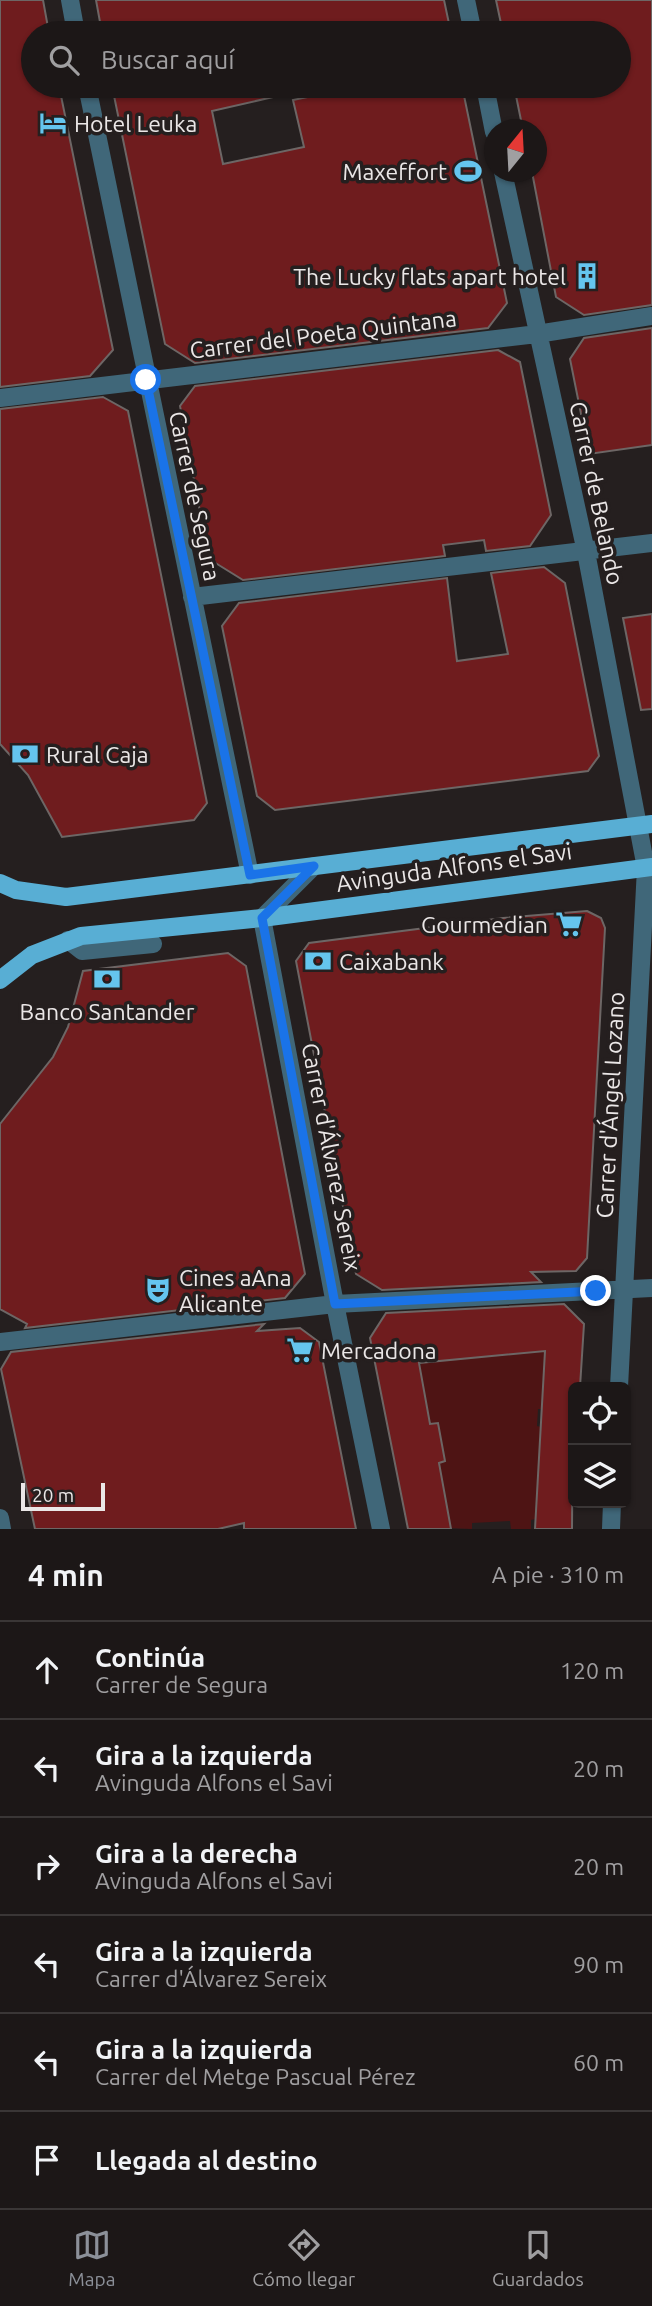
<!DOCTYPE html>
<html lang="es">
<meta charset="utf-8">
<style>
body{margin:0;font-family:Ubuntu,sans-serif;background:#292424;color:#f1f3f6}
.controls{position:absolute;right:21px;bottom:21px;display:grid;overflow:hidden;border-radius:10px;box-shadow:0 2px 5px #0004}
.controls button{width:63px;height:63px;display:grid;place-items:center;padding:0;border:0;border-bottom:2px solid #3a3636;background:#1c1717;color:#f1f3f6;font:35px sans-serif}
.compass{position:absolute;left:484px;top:119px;width:63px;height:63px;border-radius:50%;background:#1c1717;box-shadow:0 2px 5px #0004;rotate:18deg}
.scale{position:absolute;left:21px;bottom:18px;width:84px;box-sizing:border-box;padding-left:7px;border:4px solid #ebe7e7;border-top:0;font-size:19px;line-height:24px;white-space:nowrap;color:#ebe7e7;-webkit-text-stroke:5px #251f1f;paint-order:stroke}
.stop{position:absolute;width:21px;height:21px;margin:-16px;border:5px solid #1a73e8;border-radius:50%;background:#fff}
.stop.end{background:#1a73e8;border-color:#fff;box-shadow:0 2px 7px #0008}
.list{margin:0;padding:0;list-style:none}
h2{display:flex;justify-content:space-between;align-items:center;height:91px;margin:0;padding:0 28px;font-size:30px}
h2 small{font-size:23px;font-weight:400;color:#a09fa1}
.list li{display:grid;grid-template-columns:46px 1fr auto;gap:21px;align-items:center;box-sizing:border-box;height:98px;padding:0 28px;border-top:2px solid #3a3636}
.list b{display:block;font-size:26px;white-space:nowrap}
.list p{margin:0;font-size:23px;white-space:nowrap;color:#a09fa1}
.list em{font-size:23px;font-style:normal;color:#a09fa1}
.icon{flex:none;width:38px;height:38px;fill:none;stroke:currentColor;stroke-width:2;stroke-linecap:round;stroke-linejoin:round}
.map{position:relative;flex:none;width:652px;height:1529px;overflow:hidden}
.search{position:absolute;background:#1c1717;box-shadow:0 2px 5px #0004;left:21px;right:21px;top:21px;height:77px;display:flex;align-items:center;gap:18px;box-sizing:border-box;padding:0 24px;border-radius:38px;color:#a09fa1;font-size:26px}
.sheet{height:679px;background:#1c1717}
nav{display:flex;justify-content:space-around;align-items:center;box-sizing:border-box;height:98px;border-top:2px solid #3a3636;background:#1c1717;font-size:19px;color:#a09fa1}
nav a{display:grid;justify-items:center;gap:4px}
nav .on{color:#8c9099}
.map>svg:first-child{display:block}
</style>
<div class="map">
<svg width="652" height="1529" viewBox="0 0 652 1529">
<rect width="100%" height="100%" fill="#251f1f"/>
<path fill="#4e1414" d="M545,1347L542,1409H538L537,1426L541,1427L535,1519L531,1520V1529H511L510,1521L472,1523V1529L447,1528L439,1463L445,1461L438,1423L430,1424L424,1390L416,1372L426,1356Z"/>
<path fill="#6f1c1e" stroke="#6d6665" stroke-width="2" d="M0,0H43L49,33H33V86H59L113,350L90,376L0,387Z
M96,0H444L451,33H102Z
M496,0H652V305L584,315L556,297L532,172H536V130H523L514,86H619V33H503Z
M112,86H281L282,95L212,111L223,164L304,147L293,100L361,86H462L507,303L488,328L195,363L165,344Z
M652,328V445L589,454L570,359L584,338Z
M498,350L520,362L551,515L530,546L486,551L484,540L443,545L445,556L243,580L209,559L180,406L195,386Z
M103,397L128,411L207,803L194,820L62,837L28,775L0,744V409Z
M544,567L565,583L599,756L588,771L275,810L257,796L222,626L239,603L447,578L457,661L508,654L491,573Z
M652,614V709L641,710L623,618Z
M587,911L601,918L605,928L587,1258L576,1271L531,1272L541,1282L382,1290L356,1274L296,961L309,943L503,918Z
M228,953L246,966L305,1274L285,1298L25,1328L27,1324L0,1309V1124L53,1057L68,1027L83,971Z
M564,1304L584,1324L580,1387H573L572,1529H535L545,1351L419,1363L430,1424L438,1423L445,1461L439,1463L451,1529H408L370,1338L386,1313Z
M264,1324L257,1331L300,1328L319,1342L356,1529H244V1523L218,1529H35L1,1369L11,1352Z"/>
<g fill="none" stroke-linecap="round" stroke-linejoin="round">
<path stroke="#406779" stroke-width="18" d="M70,0L76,33
M466,0L473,33
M87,86L250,875
M485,86L494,132
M503,172L586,552L646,868L619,1387
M0,398L537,334L652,316
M192,597L652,543
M314,866L262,918L335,1304L381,1529
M68,940L82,951L153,944
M0,1342L335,1304L652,1288
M0,1518L2,1529
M611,1529L612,1503"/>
<path stroke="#58aed4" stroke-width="18" d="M0,883L16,890L66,897L652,824
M0,980L32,955L81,936L262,918L652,867"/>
</g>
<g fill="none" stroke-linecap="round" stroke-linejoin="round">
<path stroke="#1a73e8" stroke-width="9" d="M146,380L250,875L314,866L262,918L335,1304L596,1291"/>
</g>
<defs>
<symbol id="hotel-bare" viewBox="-9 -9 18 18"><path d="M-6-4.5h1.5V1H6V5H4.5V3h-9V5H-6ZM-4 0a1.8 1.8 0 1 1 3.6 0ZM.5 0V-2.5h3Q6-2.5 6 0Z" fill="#65c5ee" stroke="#251f1f" stroke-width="2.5" paint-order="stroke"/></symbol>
<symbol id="stadium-bare" viewBox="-9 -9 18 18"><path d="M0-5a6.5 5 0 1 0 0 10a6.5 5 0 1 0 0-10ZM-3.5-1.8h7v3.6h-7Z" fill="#65c5ee" stroke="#251f1f" stroke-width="2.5" paint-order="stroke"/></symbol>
<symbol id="building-bare" viewBox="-9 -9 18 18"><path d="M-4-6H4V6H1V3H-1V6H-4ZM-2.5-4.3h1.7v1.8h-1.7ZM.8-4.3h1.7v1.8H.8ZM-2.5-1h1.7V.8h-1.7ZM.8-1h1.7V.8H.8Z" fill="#65c5ee" stroke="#251f1f" stroke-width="2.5" paint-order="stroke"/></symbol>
<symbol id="bank-bare" viewBox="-9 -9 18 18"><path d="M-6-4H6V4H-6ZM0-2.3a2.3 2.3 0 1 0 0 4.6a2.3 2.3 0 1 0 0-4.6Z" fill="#65c5ee" stroke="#251f1f" stroke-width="2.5" paint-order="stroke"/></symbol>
<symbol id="supermarket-bare" viewBox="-9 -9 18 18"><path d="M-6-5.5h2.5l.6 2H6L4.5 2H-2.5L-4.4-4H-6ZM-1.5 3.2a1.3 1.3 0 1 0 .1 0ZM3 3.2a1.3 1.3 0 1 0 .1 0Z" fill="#65c5ee" stroke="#251f1f" stroke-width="2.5" paint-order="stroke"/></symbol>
<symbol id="theatre-bare" viewBox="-9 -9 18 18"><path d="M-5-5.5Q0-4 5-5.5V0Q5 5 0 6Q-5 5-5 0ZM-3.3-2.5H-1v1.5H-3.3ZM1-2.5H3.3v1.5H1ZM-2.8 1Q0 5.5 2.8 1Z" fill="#65c5ee" stroke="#251f1f" stroke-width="2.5" paint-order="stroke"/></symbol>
</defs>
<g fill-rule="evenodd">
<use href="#hotel-bare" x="34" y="104" width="38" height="38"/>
<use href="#stadium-bare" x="449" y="152" width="38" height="38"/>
<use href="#building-bare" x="568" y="257" width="38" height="38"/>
<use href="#bank-bare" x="6" y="735" width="38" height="38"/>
<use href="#supermarket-bare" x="550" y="905" width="38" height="38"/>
<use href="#bank-bare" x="299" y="942" width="38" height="38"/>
<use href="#bank-bare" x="88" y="960" width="38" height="38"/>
<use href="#theatre-bare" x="139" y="1271" width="38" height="38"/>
<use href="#supermarket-bare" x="281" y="1331" width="38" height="38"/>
</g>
<g text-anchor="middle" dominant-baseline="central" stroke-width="7" stroke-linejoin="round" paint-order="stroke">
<g font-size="23" fill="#ebe7e7" stroke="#251f1f" text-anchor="start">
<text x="74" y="123">Hotel Leuka</text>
<text x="447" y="171" text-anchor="end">Maxeffort</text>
<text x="566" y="276" text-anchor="end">The Lucky flats apart hotel</text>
<text x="46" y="754">Rural Caja</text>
<text x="548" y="924" text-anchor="end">Gourmedian</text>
<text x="339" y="961">Caixabank</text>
<text x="107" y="1011" text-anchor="middle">Banco Santander</text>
<text x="179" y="1277">Cines aAna<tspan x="179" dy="26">Alicante</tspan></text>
<text x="321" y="1350">Mercadona</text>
</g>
<g font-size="23" fill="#ebe7e7" stroke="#251f1f">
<text transform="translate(323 334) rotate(-7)">Carrer del Poeta Quintana</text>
<text transform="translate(597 493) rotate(78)">Carrer de Belando</text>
<text transform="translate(195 496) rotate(78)">Carrer de Segura</text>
<text transform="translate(454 867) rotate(-8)">Avinguda Alfons el Savi</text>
<text transform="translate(610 1105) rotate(-87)">Carrer d'Ángel Lozano</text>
<text transform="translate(332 1157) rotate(79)">Carrer d'Álvarez Sereix</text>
</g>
</g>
</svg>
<div class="controls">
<button><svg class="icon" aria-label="locate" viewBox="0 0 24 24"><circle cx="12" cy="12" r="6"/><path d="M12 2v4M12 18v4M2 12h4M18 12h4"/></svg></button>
<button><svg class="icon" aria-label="layers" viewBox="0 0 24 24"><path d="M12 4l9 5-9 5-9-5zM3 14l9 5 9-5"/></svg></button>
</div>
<svg class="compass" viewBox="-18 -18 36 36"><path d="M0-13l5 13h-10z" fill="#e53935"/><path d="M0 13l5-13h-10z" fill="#a09fa1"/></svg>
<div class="scale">20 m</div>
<div class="stop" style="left:146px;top:380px"></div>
<div class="stop end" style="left:596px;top:1291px"></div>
<div class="search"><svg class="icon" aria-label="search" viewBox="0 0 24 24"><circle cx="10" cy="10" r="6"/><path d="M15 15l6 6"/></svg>Buscar aquí</div>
</div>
<section class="sheet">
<h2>4 min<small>A pie · 310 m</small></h2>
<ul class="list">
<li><svg class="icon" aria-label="ahead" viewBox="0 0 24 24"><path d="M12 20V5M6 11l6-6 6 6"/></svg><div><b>Continúa</b><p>Carrer de Segura</p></div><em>120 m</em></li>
<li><svg class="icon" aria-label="left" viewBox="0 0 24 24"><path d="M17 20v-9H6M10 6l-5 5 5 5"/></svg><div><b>Gira a la izquierda</b><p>Avinguda Alfons el Savi</p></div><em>20 m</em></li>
<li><svg class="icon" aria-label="right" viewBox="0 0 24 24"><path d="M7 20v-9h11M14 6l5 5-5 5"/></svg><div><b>Gira a la derecha</b><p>Avinguda Alfons el Savi</p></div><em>20 m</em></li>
<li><svg class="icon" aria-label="left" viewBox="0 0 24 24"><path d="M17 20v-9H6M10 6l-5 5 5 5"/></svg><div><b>Gira a la izquierda</b><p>Carrer d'Álvarez Sereix</p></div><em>90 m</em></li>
<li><svg class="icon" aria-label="left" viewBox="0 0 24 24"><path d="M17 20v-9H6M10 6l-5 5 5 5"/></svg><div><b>Gira a la izquierda</b><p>Carrer del Metge Pascual Pérez</p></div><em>60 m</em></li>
<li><svg class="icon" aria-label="arrive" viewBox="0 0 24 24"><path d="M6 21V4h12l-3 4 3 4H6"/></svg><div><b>Llegada al destino</b></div></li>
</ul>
</section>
<nav>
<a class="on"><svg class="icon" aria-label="map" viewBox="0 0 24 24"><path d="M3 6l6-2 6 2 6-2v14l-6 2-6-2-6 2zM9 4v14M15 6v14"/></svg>Mapa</a>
<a><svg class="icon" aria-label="directions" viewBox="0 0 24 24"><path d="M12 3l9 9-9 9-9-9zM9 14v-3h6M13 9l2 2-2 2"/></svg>Cómo llegar</a>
<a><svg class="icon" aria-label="saved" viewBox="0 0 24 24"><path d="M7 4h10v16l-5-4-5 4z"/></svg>Guardados</a>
</nav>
